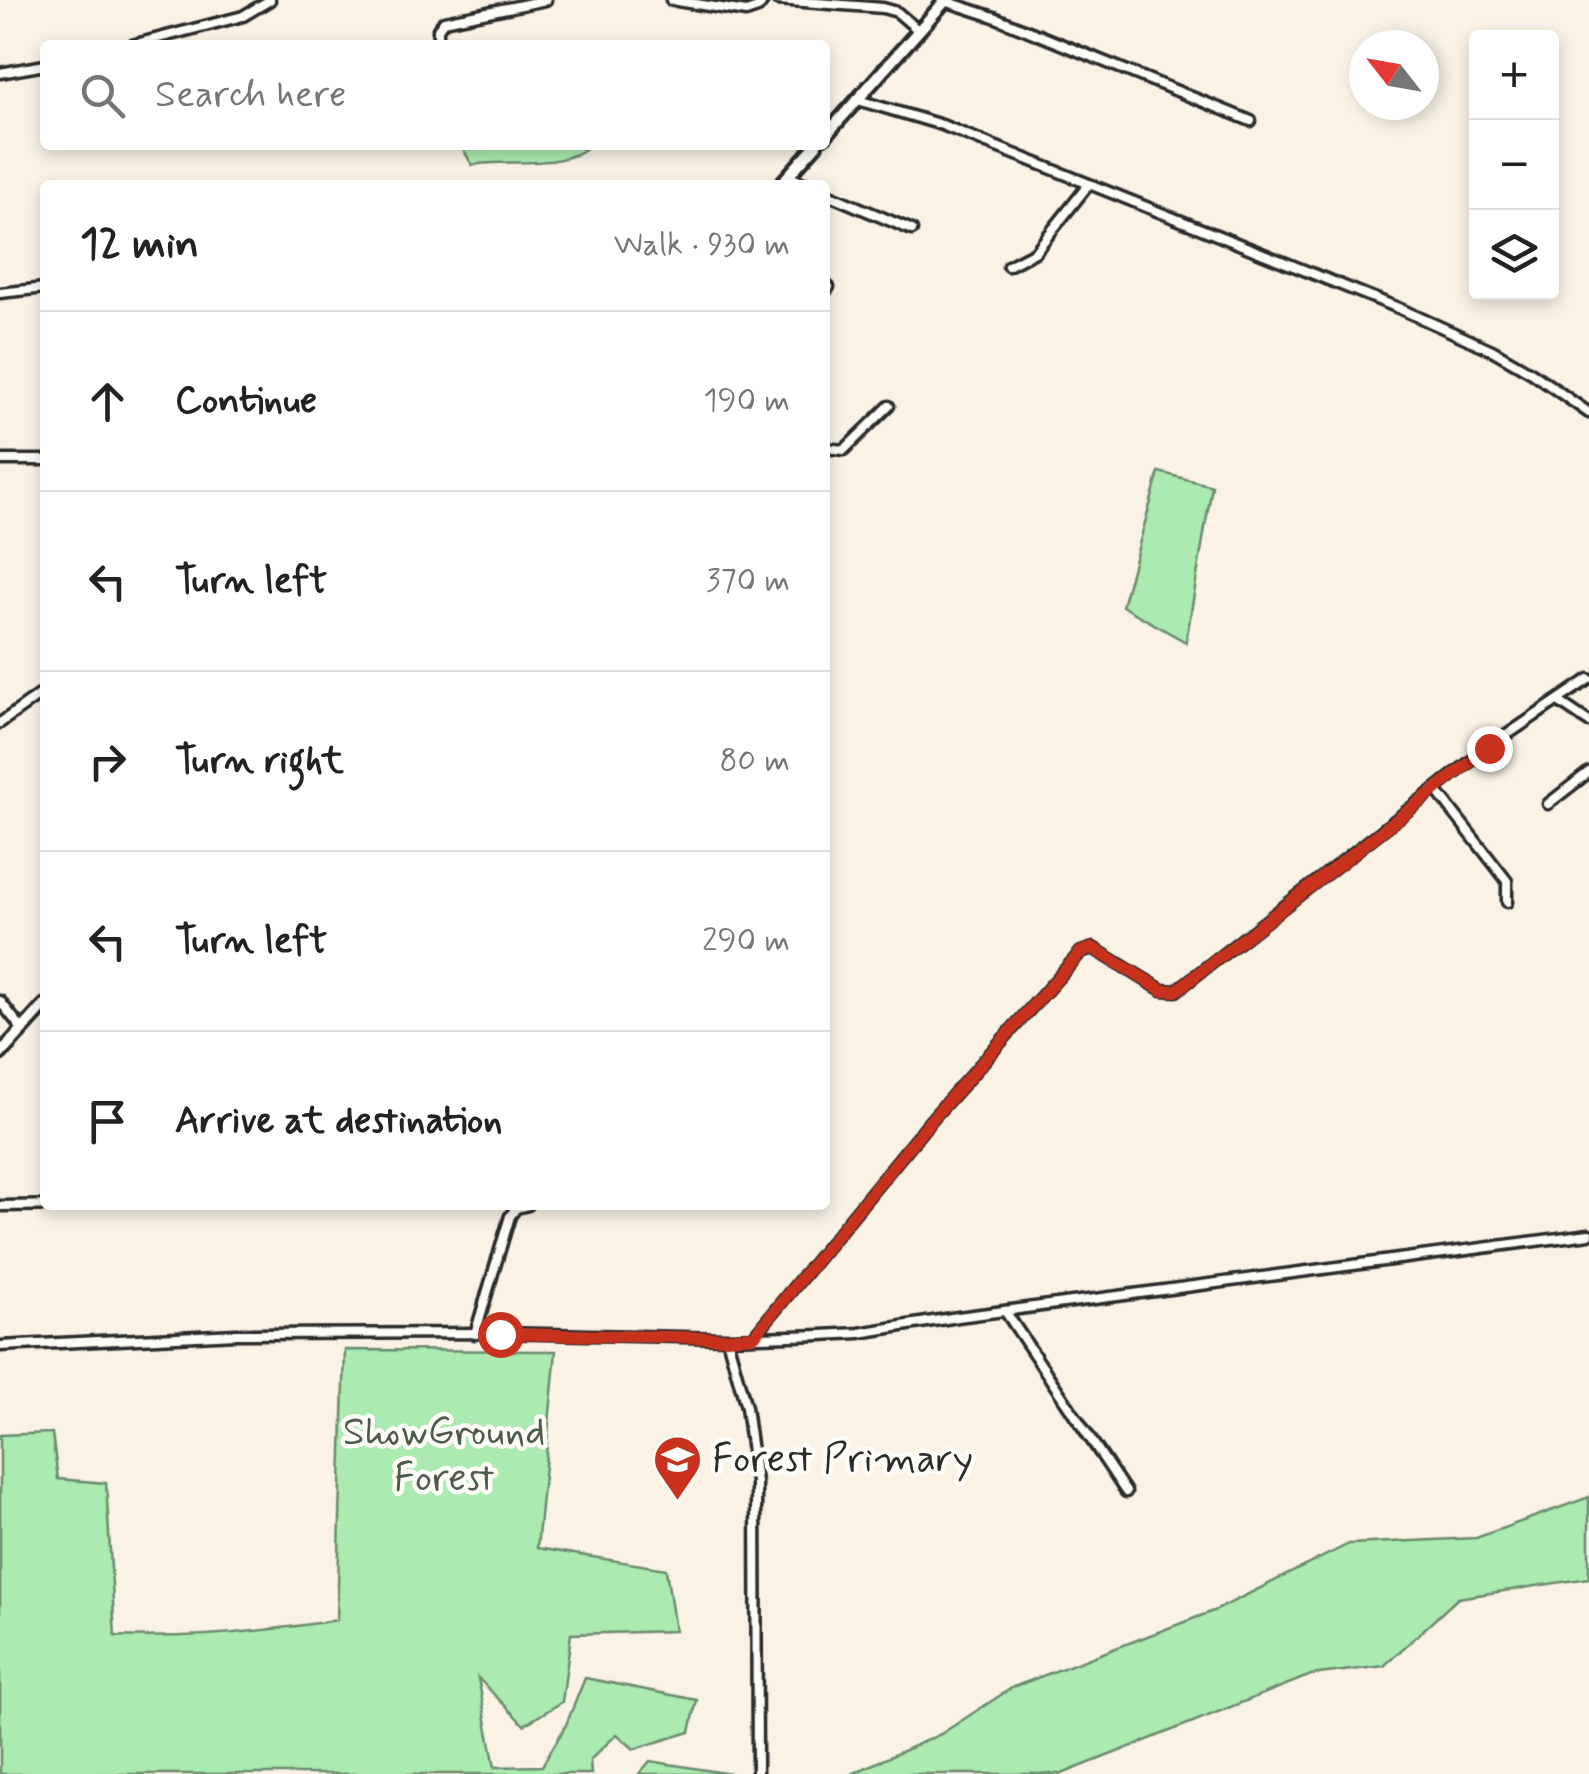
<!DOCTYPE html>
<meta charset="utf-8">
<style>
body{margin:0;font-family:Mynerve,sans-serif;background:#f2f2f2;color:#222}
.controls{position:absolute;right:30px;top:30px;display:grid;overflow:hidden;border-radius:10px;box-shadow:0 5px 15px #0003}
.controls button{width:90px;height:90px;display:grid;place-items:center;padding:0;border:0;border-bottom:2px solid #e0e0e0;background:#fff;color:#222;font:50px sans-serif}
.compass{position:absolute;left:1349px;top:30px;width:90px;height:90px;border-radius:50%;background:#fff;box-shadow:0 5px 15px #0003;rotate:301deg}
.stop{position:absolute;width:30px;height:30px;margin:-22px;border:8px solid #c8321e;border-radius:50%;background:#fff}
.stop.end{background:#c8321e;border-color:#fff;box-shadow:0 2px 10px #0008}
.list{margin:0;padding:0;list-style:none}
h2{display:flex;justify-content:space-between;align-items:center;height:130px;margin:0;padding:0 40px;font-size:42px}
h2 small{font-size:32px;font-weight:400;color:#767676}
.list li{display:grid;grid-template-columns:65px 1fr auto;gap:30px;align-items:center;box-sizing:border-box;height:180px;padding:0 40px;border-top:2px solid #e0e0e0}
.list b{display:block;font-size:38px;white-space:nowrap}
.list em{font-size:32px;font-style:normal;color:#767676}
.icon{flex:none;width:55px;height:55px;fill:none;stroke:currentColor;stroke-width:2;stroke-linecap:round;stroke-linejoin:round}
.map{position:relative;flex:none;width:1589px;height:1774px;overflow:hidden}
.search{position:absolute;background:#fff;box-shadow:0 5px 15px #0003;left:40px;top:40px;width:790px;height:110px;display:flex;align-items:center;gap:25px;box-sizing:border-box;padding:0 35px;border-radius:10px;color:#767676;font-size:38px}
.panel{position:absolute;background:#fff;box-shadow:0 5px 15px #0003;left:40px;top:180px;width:790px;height:1030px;border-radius:10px}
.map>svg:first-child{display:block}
</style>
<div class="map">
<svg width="1589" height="1774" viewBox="0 0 1589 1774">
<rect width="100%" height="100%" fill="#f9f2e5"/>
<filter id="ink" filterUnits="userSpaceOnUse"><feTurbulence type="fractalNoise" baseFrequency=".01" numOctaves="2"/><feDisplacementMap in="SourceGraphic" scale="20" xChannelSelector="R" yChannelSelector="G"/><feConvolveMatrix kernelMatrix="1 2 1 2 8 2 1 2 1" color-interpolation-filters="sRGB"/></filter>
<g filter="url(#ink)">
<path fill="#abeab1" stroke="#6b8a6e" stroke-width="2.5" d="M461,145H590C562,171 508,158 472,165Z
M1159,472L1212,486L1186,642L1122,606Z
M345,1350L556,1351L537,1548L666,1569L675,1631L571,1634L562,1702L524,1725L478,1678L495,1767L542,1766L566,1725L585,1678L697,1700L690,1732L634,1749L617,1734L590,1760L591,1774H0V1435L52,1433L58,1479L106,1483L115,1636C190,1639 263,1632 337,1620Z
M1589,1497V1578L1458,1598L1384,1666L1311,1675L1062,1774H851L941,1734L1013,1687L1216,1610L1349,1544L1476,1538Z
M650,1761L731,1774H639Z"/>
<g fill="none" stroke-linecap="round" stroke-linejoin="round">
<defs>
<path id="street" d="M671,0L746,12L758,8L764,0
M777,0L883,8L897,12L918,30
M945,1L994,17L1251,121
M132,45L243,16L270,0
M438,45V29L444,21L546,0
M0,73L45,65
M858,100L942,125L1396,307L1492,350L1532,373L1589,413
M788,176L808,185
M825,193L912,230
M1008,266L1035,252L1089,184
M825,292L829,287
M0,293L45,288
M825,448L844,450L889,406
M0,460H45
M1558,701L1589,722
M0,723L45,691
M1436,790L1507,881V902
M1548,804L1589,772
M0,1001L22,1029
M0,1206L75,1205
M1005,1311L1126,1492
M475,1334L510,1216L516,1208L528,1205
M754,1336L931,1120L1081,952L1093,948L1162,990L1176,991L1489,747L1589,679
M727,1338L746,1407L756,1482L757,1774
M0,1346L236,1334L500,1333L727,1338L821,1335L859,1333L958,1317L1589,1234"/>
<path id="secondary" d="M825,136L946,0
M780,185L816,145
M0,1054L45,1005"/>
</defs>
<use href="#street" stroke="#2b2b2b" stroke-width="15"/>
<use href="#secondary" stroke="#2b2b2b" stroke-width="18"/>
<use href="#street" stroke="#fdfcf7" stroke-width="8"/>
<use href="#secondary" stroke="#fdfcf7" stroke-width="10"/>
</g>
</g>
<g fill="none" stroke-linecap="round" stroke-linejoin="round" filter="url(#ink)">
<path stroke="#c8321e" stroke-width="12" d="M500,1334L726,1338L754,1336L931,1120L1081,952L1093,948L1162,990L1176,991L1489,748"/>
</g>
<defs>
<symbol id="school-pin" viewBox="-11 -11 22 30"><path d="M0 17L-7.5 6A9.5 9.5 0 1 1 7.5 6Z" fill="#c8321e" stroke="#fdfcf7"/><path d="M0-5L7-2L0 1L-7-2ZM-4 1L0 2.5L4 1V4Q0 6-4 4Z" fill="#fff"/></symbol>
</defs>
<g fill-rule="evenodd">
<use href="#school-pin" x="650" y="1432" width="55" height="75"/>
</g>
<g text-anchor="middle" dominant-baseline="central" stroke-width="9" stroke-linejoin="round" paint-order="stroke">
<g font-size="40" fill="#4b5b4c" stroke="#fdfcf7">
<text x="444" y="1433">ShowGround<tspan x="444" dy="46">Forest</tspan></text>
</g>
<g font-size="40" fill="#2b2b2b" stroke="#fdfcf7" text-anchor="start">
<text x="712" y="1460">Forest Primary</text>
</g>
</g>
</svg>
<div class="controls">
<button>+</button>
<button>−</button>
<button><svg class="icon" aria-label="layers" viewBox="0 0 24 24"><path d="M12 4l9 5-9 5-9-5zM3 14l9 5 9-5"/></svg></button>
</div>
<svg class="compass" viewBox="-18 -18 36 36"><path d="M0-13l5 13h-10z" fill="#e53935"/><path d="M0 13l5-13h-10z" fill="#767676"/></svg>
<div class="stop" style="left:500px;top:1334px"></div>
<div class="stop end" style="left:1489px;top:748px"></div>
<div class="search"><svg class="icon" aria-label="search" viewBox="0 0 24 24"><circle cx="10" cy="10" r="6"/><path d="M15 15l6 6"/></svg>Search here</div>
<section class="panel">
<h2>12 min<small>Walk · 930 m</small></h2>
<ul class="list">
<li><svg class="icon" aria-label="ahead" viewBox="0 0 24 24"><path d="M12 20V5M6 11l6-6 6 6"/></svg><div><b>Continue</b></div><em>190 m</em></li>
<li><svg class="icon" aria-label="left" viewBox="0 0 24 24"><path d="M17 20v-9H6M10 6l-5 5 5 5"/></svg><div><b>Turn left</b></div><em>370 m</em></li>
<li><svg class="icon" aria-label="right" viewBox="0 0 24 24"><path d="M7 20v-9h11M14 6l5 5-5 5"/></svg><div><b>Turn right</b></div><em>80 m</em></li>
<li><svg class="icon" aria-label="left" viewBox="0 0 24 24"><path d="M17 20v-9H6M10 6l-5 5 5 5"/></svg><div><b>Turn left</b></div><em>290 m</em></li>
<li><svg class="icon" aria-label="arrive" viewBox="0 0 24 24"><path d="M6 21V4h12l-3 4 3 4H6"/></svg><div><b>Arrive at destination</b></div></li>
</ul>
</section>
</div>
